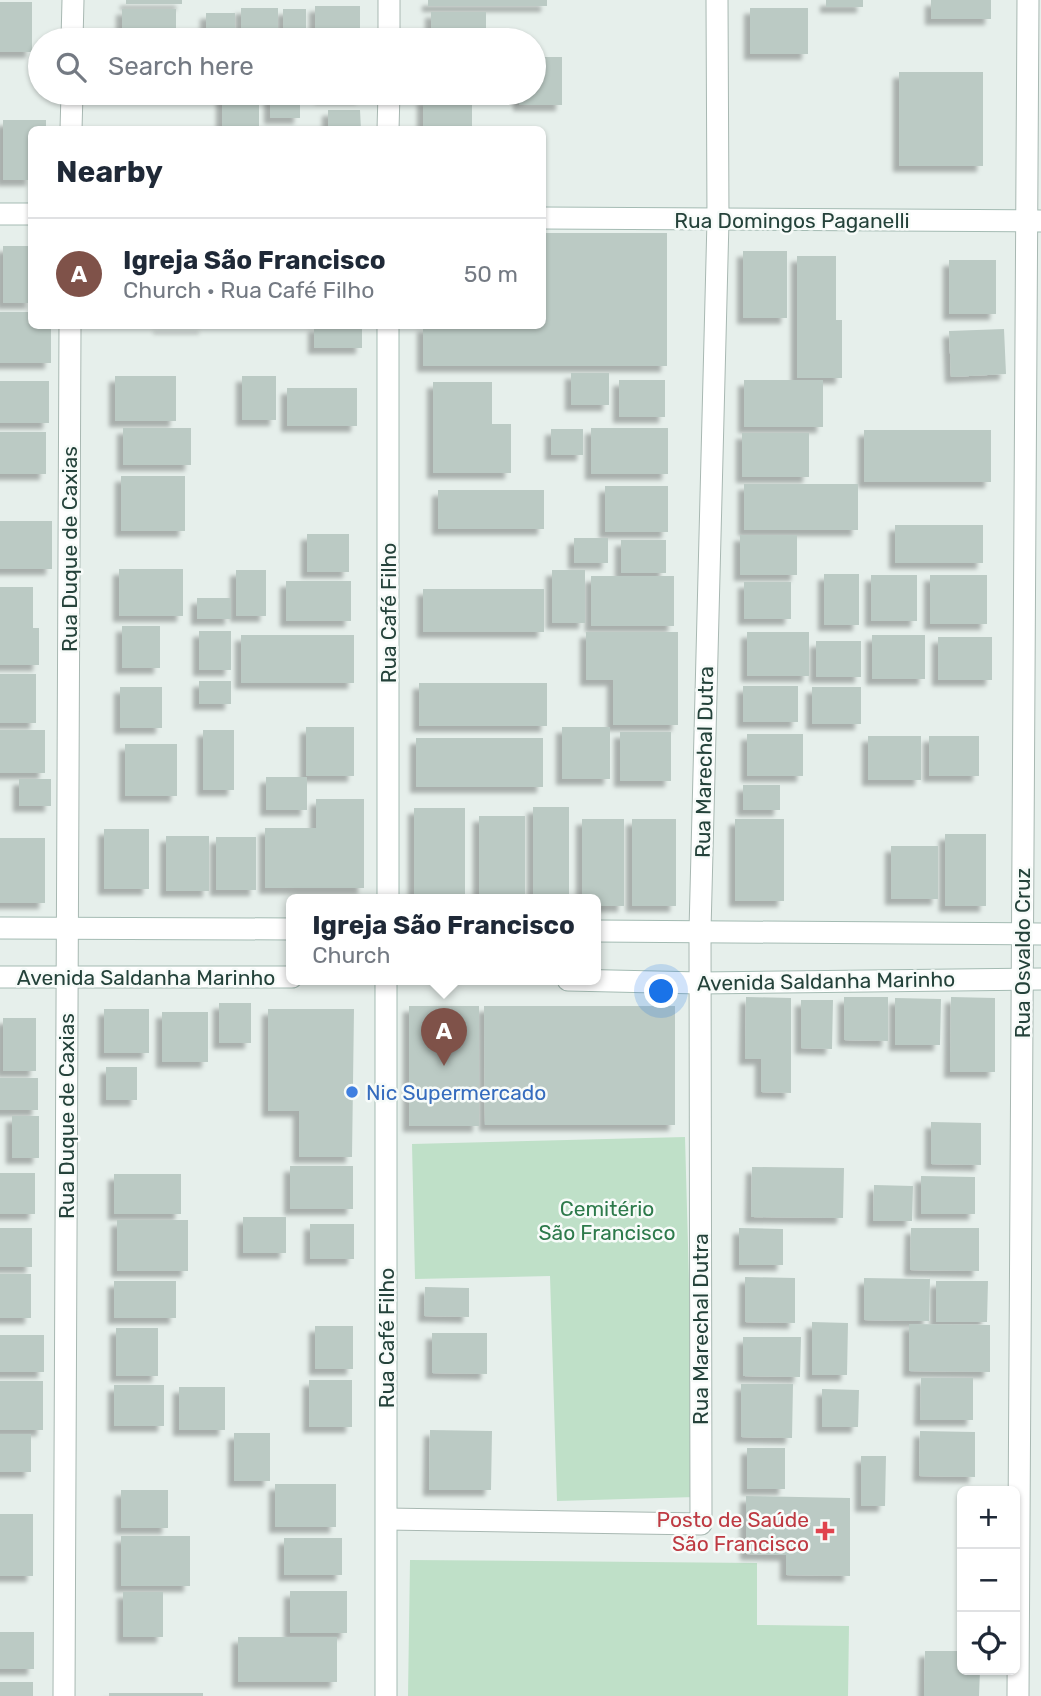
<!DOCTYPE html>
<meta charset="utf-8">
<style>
body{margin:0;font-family:Rubik,sans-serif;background:#f2f2f3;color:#1f2937}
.controls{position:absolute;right:21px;bottom:21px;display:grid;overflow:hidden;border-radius:10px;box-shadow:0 2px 5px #0004}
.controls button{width:63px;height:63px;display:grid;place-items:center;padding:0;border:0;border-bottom:2px solid #e0e1e3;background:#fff;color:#1f2937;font:35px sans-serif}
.you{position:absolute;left:662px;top:992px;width:24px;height:24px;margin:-18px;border:5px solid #fff;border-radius:50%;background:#1a73e8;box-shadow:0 0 0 10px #1a73e833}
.badge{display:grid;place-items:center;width:46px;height:46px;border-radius:50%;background:#7f5249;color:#fff;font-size:23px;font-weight:700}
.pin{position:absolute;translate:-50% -58px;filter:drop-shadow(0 2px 4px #0008)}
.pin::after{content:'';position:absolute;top:37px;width:24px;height:21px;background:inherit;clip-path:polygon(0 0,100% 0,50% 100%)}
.popup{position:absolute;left:286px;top:894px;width:315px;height:91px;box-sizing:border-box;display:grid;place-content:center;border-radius:10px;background:#fff;filter:drop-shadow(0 2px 5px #0005);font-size:23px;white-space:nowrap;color:#747a83}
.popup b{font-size:26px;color:#1f2937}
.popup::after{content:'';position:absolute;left:50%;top:100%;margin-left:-14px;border:14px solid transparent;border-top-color:#fff}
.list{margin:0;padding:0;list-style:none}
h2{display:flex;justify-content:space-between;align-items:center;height:91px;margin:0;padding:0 28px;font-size:30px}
h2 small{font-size:23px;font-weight:400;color:#747a83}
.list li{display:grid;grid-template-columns:46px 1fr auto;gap:21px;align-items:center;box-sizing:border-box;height:112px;padding:0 28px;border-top:2px solid #e0e1e3}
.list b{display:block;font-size:26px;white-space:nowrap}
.list p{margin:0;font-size:23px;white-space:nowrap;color:#747a83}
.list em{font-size:23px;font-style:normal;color:#747a83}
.icon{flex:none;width:38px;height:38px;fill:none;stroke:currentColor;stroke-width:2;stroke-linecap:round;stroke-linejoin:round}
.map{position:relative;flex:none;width:1041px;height:1696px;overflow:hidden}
.search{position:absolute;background:#fff;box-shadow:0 2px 5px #0004;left:28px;top:28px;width:518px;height:77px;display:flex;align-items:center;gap:18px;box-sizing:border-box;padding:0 24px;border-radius:38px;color:#747a83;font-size:26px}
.panel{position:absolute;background:#fff;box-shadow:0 2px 5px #0004;left:28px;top:126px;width:518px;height:203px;border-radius:10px}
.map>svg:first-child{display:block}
</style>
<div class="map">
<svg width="1041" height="1696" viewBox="0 0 1041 1696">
<defs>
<filter id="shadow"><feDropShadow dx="-6" dy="6" stdDeviation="2" flood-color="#0004"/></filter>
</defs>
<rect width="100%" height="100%" fill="#e6efeb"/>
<path fill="#bfe0c8" d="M685,1137L695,1497L557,1501L550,1276L415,1279L412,1144Z
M410,1560L757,1563V1625L849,1626L848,1696H408Z"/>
<path fill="#bbcac4" filter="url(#shadow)" d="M126,0H182V4H126Z
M428,0H547V6H428Z
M826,0H863V7H826Z
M931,0H991V19H931Z
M0,2H32V52H0Z
M315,6H360V40H315Z
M241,8H278V40H241Z
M750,8H808V54H750Z
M122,9H176V40H122Z
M283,9H306V34H283Z
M431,12H486V40H431Z
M206,13H235V40H206Z
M534,57H562V105H519V93H534Z
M899,72H983V166H899Z
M222,93H259V130H222Z
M270,93H300V118H270Z
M321,93H362V98H321Z
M423,98H472V130H423Z
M328,110H360L361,130H328Z
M3,120H46V130H32V180H3Z
M111,127H208V130H111Z
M542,233H667V366H423V326H542Z
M3,246H32V303H3Z
M743,251H787V318H743Z
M797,256H836V320H842V378H797Z
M949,260H996V314H949Z
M0,312H32V326H51V363H0Z
M159,326H205V328H159Z
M314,326H362V348H314Z
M1004,329L1006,374L951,377L949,331Z
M571,373H609V405H571Z
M115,376H176V421H115Z
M242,376H276V420H242Z
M619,380H665V417H619Z
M744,380H823V427H744Z
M0,381H49V423H0Z
M433,382H492V424H511V473H433Z
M287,388H357V426H287Z
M123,428H191V465H123Z
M591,428H668V474H591Z
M551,429H583V455H551Z
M864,430H991V482H864Z
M0,432H46V474H0Z
M742,433H809V477H742Z
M121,476H185V531H121Z
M744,484H858V530H744Z
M605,486H668V532H605Z
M438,490H544V529H438Z
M0,521H52V569H0Z
M895,525H983V563H895Z
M307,534H349V572H307Z
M740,535H797V575H740Z
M574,538H608V563H574Z
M621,540H666V573H621Z
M119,569H183V616H119Z
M236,570H266V616H236Z
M552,570H585V623H552Z
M824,574H859V625H824Z
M871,575H917V621H871Z
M930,575H987V624H930Z
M591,576H674V626H591Z
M286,581H351V621H286Z
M744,582H791V619H744Z
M0,587H33V628H39V665H0Z
M423,589H544V632H423Z
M197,598H231V619H197Z
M122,626H160V668H122Z
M199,631H231V670H199Z
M586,632H678V725H613V680H586Z
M747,632H809V676H747Z
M241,635H354V683H241Z
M872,635H925V679H872Z
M938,637H992V680H938Z
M816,641H861V677H816Z
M0,674H36V723H0Z
M199,681H231V704H199Z
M419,683H547V726H419Z
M743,686H798V722H743Z
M120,687H162V728H120Z
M812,687H861V724H812Z
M306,727H354V776H306Z
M562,727H610V779H562Z
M0,730H45V773H0Z
M203,730H234V790H203Z
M620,732H671V781H620Z
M747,734H803V776H747Z
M868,736H921V780H868Z
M929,736H979V776H929Z
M416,738H543V787H416Z
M125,744H177V796H125Z
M266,777H307V810H266Z
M19,779H51V806H19Z
M743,785H780V810H743Z
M316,799H364V888H265V828H316Z
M533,807H569V900H533Z
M414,808H465V900H414Z
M479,816H525V900H479Z
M582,819H624V906H596V900H582Z
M632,819H676V906H632Z
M735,819H784V901H735Z
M104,829H149V889H104Z
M945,834H986V906H945Z
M166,836H209V891H166Z
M216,837H256V890H216Z
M0,838H45V903H0Z
M891,846H938V899H891Z
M746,997L791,998V1093L761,1092V1059H745Z
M844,997H888V1041L844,1040Z
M951,997L995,998V1072H950Z
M895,998L941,999L940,1045H895Z
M801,1000H833L832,1049L801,1048Z
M219,1003H251V1043H219Z
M409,1006H479V1126H409Z
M484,1006H675V1125H485Z
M104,1009H149V1053H104Z
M268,1009H354L352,1157H299V1111H268Z
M162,1012H208V1062H162Z
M3,1018H36V1071H3Z
M106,1067H137V1100H106Z
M0,1078H38V1110H0Z
M12,1116H39V1158H12Z
M931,1122L981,1123V1165L931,1164Z
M290,1166H353V1209H290Z
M752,1167L844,1168L843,1218L751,1217Z
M0,1173H35V1214H0Z
M114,1174H181V1214H114Z
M921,1176L975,1177V1214H921Z
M874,1185L913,1186L912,1221H873Z
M243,1217H286V1253H243Z
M117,1220H188V1271H117Z
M310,1224H354V1259H310Z
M0,1228H32V1267H0Z
M739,1228L783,1229V1265H739Z
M911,1228H979V1271L910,1270Z
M0,1274H31V1318H0Z
M745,1277L795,1278V1323L745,1322Z
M864,1278L930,1279L929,1321L864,1320Z
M114,1281H176V1318H114Z
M936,1281H988L987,1322H936Z
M425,1287L469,1288V1317L424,1316Z
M812,1322L848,1323L847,1375H812Z
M909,1324L990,1325V1372L909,1371Z
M315,1326H353V1369H315Z
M116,1328H158V1376H116Z
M432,1333H487V1374L432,1373Z
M0,1335H44V1372H0Z
M743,1337H801L800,1377L743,1376Z
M921,1378H973V1420H920Z
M309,1380H352V1427H309Z
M0,1381H43V1430H0Z
M741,1384H793L792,1438L741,1437Z
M114,1385H164V1426H114Z
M179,1387H225V1430H179Z
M822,1389L859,1390L858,1427H822Z
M430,1430L492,1431L491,1490H429Z
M920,1431L975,1432V1477L919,1476Z
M234,1433H270V1481H234Z
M0,1434H31V1472H0Z
M747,1448H785V1489H747Z
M861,1456H886L885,1506H861Z
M275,1484H336V1527H275Z
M121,1490H168V1528H121Z
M746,1496L850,1498V1576L786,1575V1555L746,1554Z
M0,1514H33V1576H0Z
M121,1536H190V1586H121Z
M284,1538H342V1575H284Z
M290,1591H347V1633H290Z
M123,1592H163V1637H123Z
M0,1632H34V1669H0Z
M238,1637H337V1682H238Z
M925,1651H962V1670H980L979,1696H924Z
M0,1682H33V1696H0Z
M109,1693H203V1696H109Z"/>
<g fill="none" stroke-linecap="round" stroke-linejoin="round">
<defs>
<path id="street" d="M72,40L73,0
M389,40V0
M71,130L72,93
M388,130L389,93
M387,1519L701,1524L700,931L718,220L717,0
M64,1696L70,326
M1018,1696L1028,0"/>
<path id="secondary" d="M0,214H32
M542,218L1041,221
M388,900V326
M0,928L292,929
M596,931L1041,934
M0,977H292
M386,980V1696
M568,980L700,983L1041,979"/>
</defs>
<use href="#street" stroke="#a8b8b2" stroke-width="23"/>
<use href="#secondary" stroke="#a4bbb3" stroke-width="23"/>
<use href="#street" stroke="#fff" stroke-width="21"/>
<use href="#secondary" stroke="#fff" stroke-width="21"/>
</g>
<circle fill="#3f7fe0" stroke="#f7fbf9" stroke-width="2.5" cx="352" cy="1092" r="7"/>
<path fill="#e0444e" stroke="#f7fbf9" stroke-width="2.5" d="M821.5 1520.5h7v7h7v7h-7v7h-7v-7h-7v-7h7z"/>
<g text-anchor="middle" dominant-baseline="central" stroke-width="5" stroke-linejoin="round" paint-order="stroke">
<g font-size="21" fill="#24423a" stroke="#f7fbf9">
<text x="792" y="220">Rua Domingos Paganelli</text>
<text transform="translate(69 549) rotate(-90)">Rua Duque de Caxias</text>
<text transform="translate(388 613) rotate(-90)">Rua Café Filho</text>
<text transform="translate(704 762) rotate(-89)">Rua Marechal Dutra</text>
<text transform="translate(1022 953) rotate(-90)">Rua Osvaldo Cruz</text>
<text x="146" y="977">Avenida Saldanha Marinho</text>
<text transform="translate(826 981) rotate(-1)">Avenida Saldanha Marinho</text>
<text transform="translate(66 1116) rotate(-90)">Rua Duque de Caxias</text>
<text transform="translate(700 1329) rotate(-90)">Rua Marechal Dutra</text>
<text transform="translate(386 1338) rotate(-90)">Rua Café Filho</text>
</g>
<g font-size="21" fill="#366cbe" stroke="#f7fbf9" text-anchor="start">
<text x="366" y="1092">Nic Supermercado</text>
</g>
<g font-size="21" fill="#2d7a4b" stroke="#f7fbf9">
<text x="607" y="1208">Cemitério<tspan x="607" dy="24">São Francisco</tspan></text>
</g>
<g font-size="21" fill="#be3a42" stroke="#f7fbf9" text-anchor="end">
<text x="809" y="1519">Posto de Saúde<tspan x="809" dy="24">São Francisco</tspan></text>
</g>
</g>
</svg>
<div class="controls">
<button>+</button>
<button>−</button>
<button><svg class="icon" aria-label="locate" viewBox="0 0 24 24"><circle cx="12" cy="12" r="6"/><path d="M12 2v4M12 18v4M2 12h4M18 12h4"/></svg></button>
</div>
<div class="you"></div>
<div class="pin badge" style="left:444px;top:1066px">A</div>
<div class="popup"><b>Igreja São Francisco</b>Church</div>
<div class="search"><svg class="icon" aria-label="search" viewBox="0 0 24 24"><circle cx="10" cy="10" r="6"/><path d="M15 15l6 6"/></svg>Search here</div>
<section class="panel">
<h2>Nearby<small></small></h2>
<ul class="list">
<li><span class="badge">A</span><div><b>Igreja São Francisco</b><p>Church · Rua Café Filho</p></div><em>50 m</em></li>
</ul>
</section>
</div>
